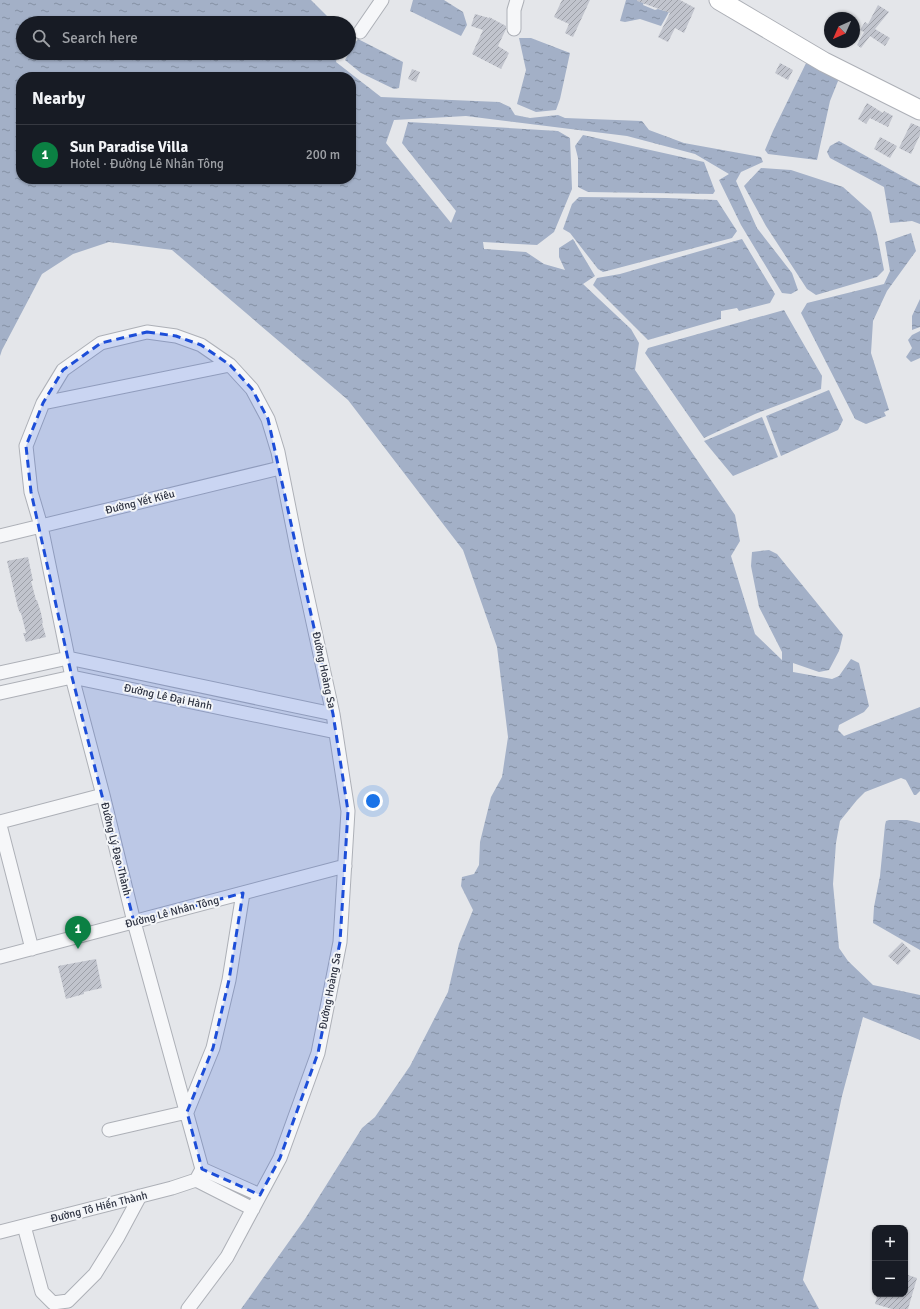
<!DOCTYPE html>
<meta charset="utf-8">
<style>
body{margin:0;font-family:Signika,sans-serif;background:#20242c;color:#f1f3f6}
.controls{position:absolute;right:12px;bottom:12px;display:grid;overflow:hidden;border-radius:8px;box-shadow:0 1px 3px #0004}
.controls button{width:36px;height:36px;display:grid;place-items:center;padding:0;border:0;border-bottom:1px solid #363941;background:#171b24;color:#f1f3f6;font:20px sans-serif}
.compass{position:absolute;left:824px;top:12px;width:36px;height:36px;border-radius:50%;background:#171b24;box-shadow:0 1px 3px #0004;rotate:225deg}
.you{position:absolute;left:373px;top:801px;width:14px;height:14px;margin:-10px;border:3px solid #fff;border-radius:50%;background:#1a73e8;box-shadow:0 0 0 6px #1a73e833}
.badge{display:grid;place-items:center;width:26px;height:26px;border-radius:50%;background:#0b8043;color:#fff;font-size:13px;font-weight:700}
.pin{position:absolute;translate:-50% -33px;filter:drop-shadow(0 1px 2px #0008)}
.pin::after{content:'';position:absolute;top:21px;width:14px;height:12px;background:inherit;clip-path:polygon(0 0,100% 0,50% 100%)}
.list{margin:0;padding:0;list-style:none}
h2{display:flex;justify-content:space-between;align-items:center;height:52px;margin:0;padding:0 16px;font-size:17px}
h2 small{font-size:13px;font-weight:400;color:#9ea1a6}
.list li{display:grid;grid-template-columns:26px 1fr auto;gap:12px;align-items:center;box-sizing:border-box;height:60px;padding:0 16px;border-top:1px solid #363941}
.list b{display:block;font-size:15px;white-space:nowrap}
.list p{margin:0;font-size:13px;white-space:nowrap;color:#9ea1a6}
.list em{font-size:13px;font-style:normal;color:#9ea1a6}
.icon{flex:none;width:22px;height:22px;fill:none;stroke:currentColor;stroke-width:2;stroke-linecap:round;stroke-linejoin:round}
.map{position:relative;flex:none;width:920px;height:1309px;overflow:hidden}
.search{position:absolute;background:#171b24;box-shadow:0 1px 3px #0004;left:16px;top:16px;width:340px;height:44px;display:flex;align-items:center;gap:10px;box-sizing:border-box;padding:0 14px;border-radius:22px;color:#9ea1a6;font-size:15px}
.panel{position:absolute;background:#171b24;box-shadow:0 1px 3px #0004;left:16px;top:72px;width:340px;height:112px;border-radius:16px}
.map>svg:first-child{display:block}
</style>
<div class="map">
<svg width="920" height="1309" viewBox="0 0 920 1309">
<defs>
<pattern id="water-ripples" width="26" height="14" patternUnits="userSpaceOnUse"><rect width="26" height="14" fill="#a3b0c7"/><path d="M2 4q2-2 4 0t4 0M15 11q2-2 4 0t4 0" fill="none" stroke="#8590a3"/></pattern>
<pattern id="building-hatch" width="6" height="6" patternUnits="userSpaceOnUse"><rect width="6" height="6" fill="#c1c4cd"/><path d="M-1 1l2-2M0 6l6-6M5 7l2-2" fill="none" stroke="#9da0a8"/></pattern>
</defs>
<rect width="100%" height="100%" fill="#e4e6ea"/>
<path fill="url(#water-ripples)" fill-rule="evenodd" d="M0,0H311L334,23H23V53H338L336,62L381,97L499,102L510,107L515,115L530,118L558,115L565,118L642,121L649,130L684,143L761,157L763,162L741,172L736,181L757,228L792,273L798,290L791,294L782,293L741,225L719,180L729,174L695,154L627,136L466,116L394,120L386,143L451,223L456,211L402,143L408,122L558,131L570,138L572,189L554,232L537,245L483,242L484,249L526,252L544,264L565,270L559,257V248L573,239L595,276L583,284L631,329L639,343L635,370L735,515L740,541L731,556L755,634L782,660V652L759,607L751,566L752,552L769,550L777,554L843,635L839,651L829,670L819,672L793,663V672L832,679L839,676L851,659L859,663L869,706L864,712L839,725L838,730L844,736L920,707V791L916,795H914L906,780L901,778L865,792L857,800L840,821L836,843L833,884L839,948L848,961L873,985L920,995V1040L863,1017L842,1096L803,1280L819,1309H241L305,1219L362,1128L375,1117L410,1066L448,992L459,944L473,910L461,886L462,877L474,874L479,865L480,842L491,797L502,777L508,737L497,647L463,550L348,400L172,250L109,242L73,254L42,274L2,350L0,356ZM21,77H351V179H21Z
M413,0H444L463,12L467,25L461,36L410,11Z
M626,0H645L643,5L655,10L658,9L669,12L661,26L640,19L625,22L620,21Z
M519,38H531L570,53L560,99L556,110L536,112L517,104L526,70Z
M358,39L403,62L399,88L394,89L361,73L345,60L354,44Z
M809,57L840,76L830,101L817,160L768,154L765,150L773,131Z
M583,135L704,162L715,191L713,194L588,192L578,187V158L575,146Z
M839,141L920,186V224L912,221L890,223L884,187L830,158L827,152L830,146Z
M761,168L791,170L843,187L871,212L877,234L884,270L877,277L816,295L807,289L766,226L744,186Z
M579,197L667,198L717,200L737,231L732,238L603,272L598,269L570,233L563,229L572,204Z
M911,233L916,251L887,291L873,321L871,353L889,410L884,412L886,416L866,424L855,419L801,313L807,303L884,284L890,271L885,242Z
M742,239L775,294L770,303L739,311L737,308L721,311V319L648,340L593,285L597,278L620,274Z
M920,299V327L912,330V316Z
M784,310L822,376L821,389L755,414L704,438L645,353L648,348Z
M920,331V358L911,362L906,357L912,348L908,340L912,335Z
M829,390L843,420L838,430L781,456L766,416Z
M762,417L778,457L733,476L704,441Z
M889,820H907L920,823V950L873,923L874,907L880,876L885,825L886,821Z"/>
<path fill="url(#building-hatch)" d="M562,0H590L573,37L565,33L569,24L554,17Z
M637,0H680L695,8L684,33L675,28L668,42L658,37L670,13L637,1Z
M878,5L889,12L875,29L890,38L885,46L870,36L861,48L857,45L864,32L860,30L865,22L868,24Z
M475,14L489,18V17L506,26V29L498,46L509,53L501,69L472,54L483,30L471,26Z
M780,63L793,70L788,80L775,73Z
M412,69L420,72L416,82L408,79Z
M867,103L883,113L884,111L893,116L888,127L870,118L866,124L858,119Z
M911,123L920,127V135L911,154L899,148Z
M880,137L897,146L890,158L874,149Z
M28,557L33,581H31L36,600H37L41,613L43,623H42L46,637L26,642L23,633H26L21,613H20L18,608L7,561Z
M902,942L911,951L898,965L888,956Z
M96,959L102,988L84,992V994L66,999L58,966Z
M905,1274L917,1278L908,1309H892L875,1304L878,1294H905Z"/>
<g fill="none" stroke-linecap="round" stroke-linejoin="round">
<defs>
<path id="street" d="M514,29V10L517,0
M360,32L382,0
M43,403L230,365
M0,536L280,468
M0,673L68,658L333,714
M0,693L72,677L336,732
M0,822L103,795
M0,825L32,949
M0,957L345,866
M109,1130L187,1112L213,1048L229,980L243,893
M202,1169L260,1195
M196,1180L253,1209
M24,1226L42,1292L53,1303L68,1301L95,1274L118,1237L140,1196
M0,1232L172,1188L196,1180L202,1169
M188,1309L227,1257L280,1158L318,1053L340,942L348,811L333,714L299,558L278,452L268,419L252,389L230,365L201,345L176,336L147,332L101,343L63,370L43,403L26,446L31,492L41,526L72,677L103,795L134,922L202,1169"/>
<path id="secondary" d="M719,0L824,62L920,110"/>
</defs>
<use href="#street" stroke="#adb0b7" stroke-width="15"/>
<use href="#secondary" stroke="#adb0b7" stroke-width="21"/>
<use href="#street" stroke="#f6f7f9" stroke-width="13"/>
<use href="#secondary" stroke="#fff" stroke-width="19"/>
</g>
<path fill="#1d4ed8" fill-opacity="0.2" stroke="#1d4ed8" stroke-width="3" stroke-dasharray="8 5" stroke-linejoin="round" d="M147,332L176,336L201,345L230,365L252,389L268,419L333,714L348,811L340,942L318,1053L280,1158L260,1195L202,1169L187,1112L213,1048L229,980L243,893L134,922L72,677L31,492L26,446L43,403L63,370L101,343Z"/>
<g text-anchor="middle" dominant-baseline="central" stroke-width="4" stroke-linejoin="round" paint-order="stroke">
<g font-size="11" fill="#2d3241" stroke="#f3f5f8">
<text transform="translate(140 502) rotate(-14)">Đường Yết Kiêu</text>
<text transform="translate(324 670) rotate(78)">Đường Hoàng Sa</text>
<text transform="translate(168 697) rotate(12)">Đường Lê Đại Hành</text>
<text transform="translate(116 849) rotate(76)">Đường Lý Đạo Thành</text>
<text transform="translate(172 912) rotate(-15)">Đường Lê Nhân Tông</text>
<text transform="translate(330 991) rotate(-79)">Đường Hoàng Sa</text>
<text transform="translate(99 1207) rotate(-14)">Đường Tô Hiến Thành</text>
</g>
</g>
</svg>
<div class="controls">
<button>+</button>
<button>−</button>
</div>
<svg class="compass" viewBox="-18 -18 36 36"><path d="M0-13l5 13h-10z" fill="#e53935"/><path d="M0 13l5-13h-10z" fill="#9ea1a6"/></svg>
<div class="you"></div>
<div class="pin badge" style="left:78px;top:949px">1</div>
<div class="search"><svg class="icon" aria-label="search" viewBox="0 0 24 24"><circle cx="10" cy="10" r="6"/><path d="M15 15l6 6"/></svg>Search here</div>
<section class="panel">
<h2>Nearby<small></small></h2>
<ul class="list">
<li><span class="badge">1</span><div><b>Sun Paradise Villa</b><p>Hotel · Đường Lê Nhân Tông</p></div><em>200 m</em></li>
</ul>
</section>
</div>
